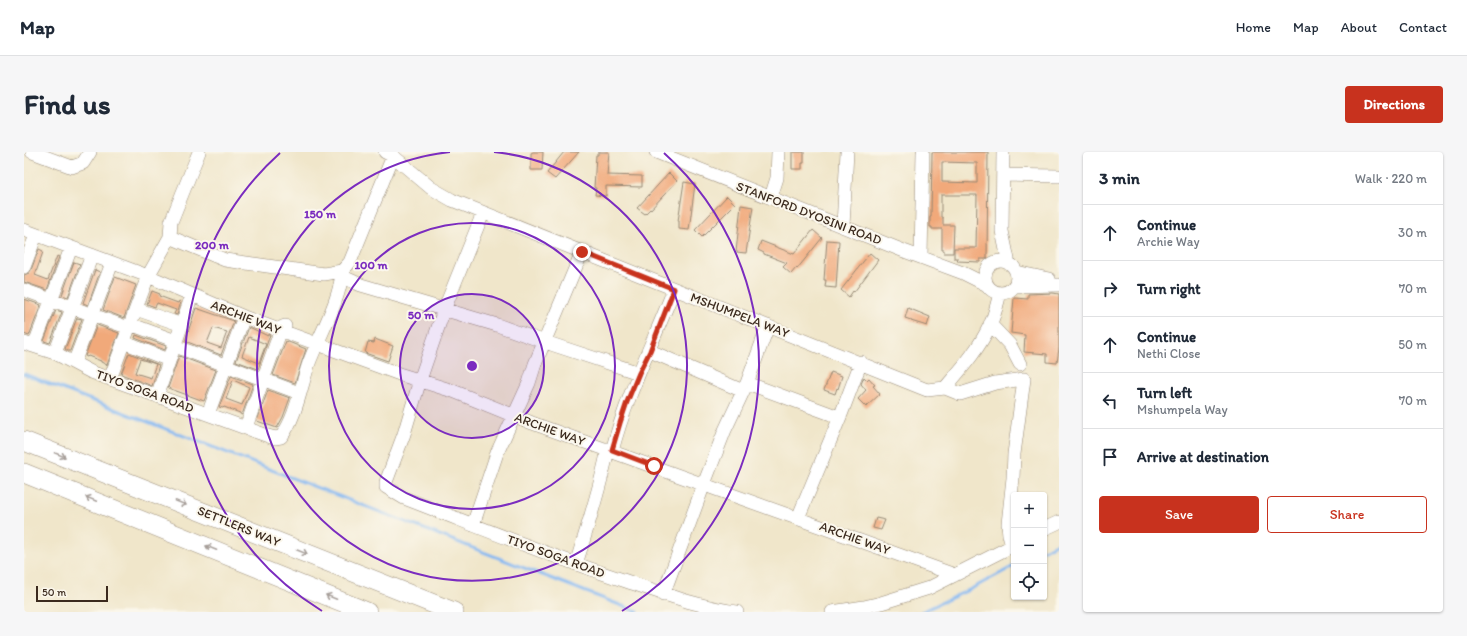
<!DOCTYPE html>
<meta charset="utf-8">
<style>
body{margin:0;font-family:Itim,sans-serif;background:#f6f6f7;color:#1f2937}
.controls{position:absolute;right:12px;bottom:12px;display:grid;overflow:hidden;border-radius:4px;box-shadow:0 1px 3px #0004}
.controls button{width:36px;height:36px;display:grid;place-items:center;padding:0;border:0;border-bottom:1px solid #e0e1e3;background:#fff;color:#1f2937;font:20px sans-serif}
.scale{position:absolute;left:12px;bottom:10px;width:72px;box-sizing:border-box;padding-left:4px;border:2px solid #3b2a1e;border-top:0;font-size:11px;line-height:14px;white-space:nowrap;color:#3b2a1e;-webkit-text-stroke:3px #fbf7ec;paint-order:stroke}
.stop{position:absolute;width:12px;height:12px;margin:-9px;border:3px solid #c8321e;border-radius:50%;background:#fff}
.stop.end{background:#c8321e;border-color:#fff;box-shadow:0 1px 4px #0008}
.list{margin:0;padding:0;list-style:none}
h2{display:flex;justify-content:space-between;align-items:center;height:52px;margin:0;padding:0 16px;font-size:17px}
h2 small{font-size:13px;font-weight:400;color:#747a83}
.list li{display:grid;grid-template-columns:26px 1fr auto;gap:12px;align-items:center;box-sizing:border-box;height:56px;padding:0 16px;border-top:1px solid #e0e1e3}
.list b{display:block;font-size:15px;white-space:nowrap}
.list p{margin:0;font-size:13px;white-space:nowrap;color:#747a83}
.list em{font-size:13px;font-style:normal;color:#747a83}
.actions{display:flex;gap:8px;padding:12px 16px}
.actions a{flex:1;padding:9px 0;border:1px solid #c8321e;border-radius:4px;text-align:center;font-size:14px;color:#c8321e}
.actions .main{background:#c8321e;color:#fff}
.icon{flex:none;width:22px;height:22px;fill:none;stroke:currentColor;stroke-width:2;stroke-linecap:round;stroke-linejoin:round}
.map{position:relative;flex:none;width:1035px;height:460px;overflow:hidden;border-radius:4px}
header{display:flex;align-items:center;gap:24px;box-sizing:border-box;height:56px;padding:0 20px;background:#fff;border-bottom:1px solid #e0e1e3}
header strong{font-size:19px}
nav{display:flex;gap:22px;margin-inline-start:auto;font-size:14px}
.intro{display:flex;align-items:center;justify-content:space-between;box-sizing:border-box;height:96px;padding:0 24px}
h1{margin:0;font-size:28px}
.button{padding:10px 18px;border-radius:4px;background:#c8321e;color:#fff;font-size:14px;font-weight:700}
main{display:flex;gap:24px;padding:0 24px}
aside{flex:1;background:#fff;border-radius:4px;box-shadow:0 1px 3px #0004}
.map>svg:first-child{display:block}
</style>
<header>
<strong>Map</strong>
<nav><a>Home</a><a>Map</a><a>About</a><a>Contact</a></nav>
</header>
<div class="intro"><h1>Find us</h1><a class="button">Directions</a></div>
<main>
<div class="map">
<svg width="1035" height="460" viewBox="0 0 1035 460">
<rect width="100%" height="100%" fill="#fbf7ec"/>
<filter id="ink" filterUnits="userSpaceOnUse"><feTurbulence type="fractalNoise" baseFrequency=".025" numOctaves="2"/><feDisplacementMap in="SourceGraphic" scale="8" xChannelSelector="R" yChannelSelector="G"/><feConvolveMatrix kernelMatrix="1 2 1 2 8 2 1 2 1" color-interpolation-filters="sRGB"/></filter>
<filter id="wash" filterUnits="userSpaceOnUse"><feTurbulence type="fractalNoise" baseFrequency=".012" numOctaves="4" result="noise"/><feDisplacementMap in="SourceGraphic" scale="16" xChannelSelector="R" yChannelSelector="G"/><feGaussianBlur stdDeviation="0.9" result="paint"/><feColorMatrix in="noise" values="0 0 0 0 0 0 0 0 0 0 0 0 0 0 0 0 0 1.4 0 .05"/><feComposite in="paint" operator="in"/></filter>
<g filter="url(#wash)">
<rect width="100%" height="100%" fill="#f0e6ca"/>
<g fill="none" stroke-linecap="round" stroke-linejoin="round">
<path stroke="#83b7f1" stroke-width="3" d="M0,222L614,460
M1020,398L1035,390
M897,460L947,437L990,414"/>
</g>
<g id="blocks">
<path fill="#f1a97a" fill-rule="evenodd" d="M509,0H519L518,18H507V1Z
M540,0H555L531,27L523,21Z
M574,0H585L583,23L618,24V35L582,34V44L571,43L572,36H570L572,3H574Z
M768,0H780V11H778V17H768Z
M908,0H964L963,107H956V110L933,109L934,106H930V96H952L953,43H917V65L919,66V73H930L929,101H920V98H918V77H908V75H906V65H907ZM918,10L953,11V31L918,30Z
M645,21L653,29L626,58V57L621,62L613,56Z
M660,30L671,32L665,78L655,77V69H654Z
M703,44L711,52L678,85L671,78Z
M717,53L729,55L722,101L712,100Z
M789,78L798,86L773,117L772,116L767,122L759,115L763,111L740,102V101L734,98L737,89L770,102Z
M803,88L815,89L812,136L801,135L802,128H800Z
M15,97L19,99V100L11,123L24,128L33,104L35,105L23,138L0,130V123L5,121L7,118Z
M846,101L854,108L830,140L829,139L825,145L817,138Z
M50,110L56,112L44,145L38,143Z
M71,118L76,120L64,153L59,151Z
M91,125L112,133L100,166L79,158Z
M128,139L136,142L135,144L154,151L155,149L157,150L153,163L150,162L152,158L133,151L131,155L123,152Z
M1029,141L1035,142V196L1033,211L1023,210V202L1000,200L1001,183L987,181L990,146L1004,147V142Z
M0,147L17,153L5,184L0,182Z
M172,156L210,169L197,203L161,189ZM189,176L203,180L197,196L183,191Z
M884,156L906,165L903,174L887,169V168L881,166Z
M32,158L38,160L26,191L20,189Z
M53,166L58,167L46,199H44L41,197Z
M73,173L95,181L83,213L77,210V209L64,204L63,205L61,204Z
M225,175L244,184V182L246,183L234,217L212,209ZM225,185L242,192L235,211L218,204Z
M112,183L142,194L141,198L111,186Z
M351,187L369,194L364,209L341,201L344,190L350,191Z
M262,189L282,197L271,231L249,223Z
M105,201L135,213L128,234L97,222ZM116,207L132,212L127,226L111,221Z
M155,204L192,218L180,249L144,236Z
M807,220L818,224L814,237L813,236L811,242L800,238Z
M207,224L229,232L218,263L216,262V261L200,255L199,256L195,255ZM209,228L225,235L218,253L202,247Z
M840,225L843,228L845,226L851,233L849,234L856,242L842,255L834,247L842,238L837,232Z
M244,238L266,246L259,265L253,276L233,269Z
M852,366L861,368L857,378L849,376Z"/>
</g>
</g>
<g filter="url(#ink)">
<use href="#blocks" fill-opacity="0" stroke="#968874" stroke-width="1"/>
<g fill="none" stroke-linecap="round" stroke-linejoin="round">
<defs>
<path id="minor" d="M8,0L48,15L59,11L66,0
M175,0L147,70L146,85L201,108L300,122L318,119L326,110L369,4
M361,0L369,4L407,36L428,48L903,238L921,236C938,216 955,197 966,173C971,163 973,152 976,141
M632,0L880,99L939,121L963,133
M979,0L978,79L985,112
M979,23L1035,24
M747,45L753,26L754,0
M459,61L420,158L396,228L380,282L362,330V335L380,346C453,374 527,405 602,429C639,441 674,455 713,460
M819,74L823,0
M0,78L124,124L220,165L378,223L429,239L508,271L931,423
M897,105L899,0
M961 125a16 16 0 1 1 32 0a16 16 0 1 1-32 0Z
M0,115L12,83
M992,120L1025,127
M317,124L337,133L473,173L521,190L615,221
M990,134L1035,133
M0,138L105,176
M112,157L158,173
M106,172L152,189
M966,172L986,193L996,212
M99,190L145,208
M0,191L31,201L67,220L244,284L251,286L257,285C272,266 277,234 285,211C295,184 317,147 318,119
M10,194L47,96
M151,194L275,241
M626,199L719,239
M31,201L68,103
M50,211L88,111
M86,227L124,124L146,85
M723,231L815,265
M921,236L936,242L971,231L1000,227L990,302L989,326L984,372L985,383L988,394
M133,244L168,143
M184,262L220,165
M222,275L254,186C256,181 254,176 261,174
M588,299C603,242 629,191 650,137
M774,366L818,260L837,210
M449,373L473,301L505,231L511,212L558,100
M1020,377L1035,370
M552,412C564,373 576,337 584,297
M639,443L680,332L701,278L723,231L744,174
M808,460L840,455L857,451L905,436L990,393"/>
<path id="highway" d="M0,289L430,460
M0,321L343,460"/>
</defs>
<use href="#minor" stroke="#968874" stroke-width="14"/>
<use href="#highway" stroke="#968874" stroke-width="20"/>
<use href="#minor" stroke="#fff" stroke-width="13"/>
<use href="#highway" stroke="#fff" stroke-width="19"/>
</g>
<defs><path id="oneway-shaft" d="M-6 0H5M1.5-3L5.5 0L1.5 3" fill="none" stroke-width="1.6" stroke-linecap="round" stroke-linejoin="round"/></defs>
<g stroke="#a79f9a">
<use href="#oneway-shaft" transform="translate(36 303) rotate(22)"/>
<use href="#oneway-shaft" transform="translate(67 347) rotate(-158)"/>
<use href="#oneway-shaft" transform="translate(157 351) rotate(22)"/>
<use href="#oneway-shaft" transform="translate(187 396) rotate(-158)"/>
<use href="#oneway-shaft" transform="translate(278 400) rotate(22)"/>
<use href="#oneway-shaft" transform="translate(307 445) rotate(-158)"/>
</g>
</g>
<g fill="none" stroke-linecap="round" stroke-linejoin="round" filter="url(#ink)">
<path stroke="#c8321e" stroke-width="5" d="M558,100L650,137L626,199L615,221L603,250L596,271L588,298L630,314"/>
</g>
<circle cx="448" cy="214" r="72" fill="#7b2cbf" fill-opacity=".12"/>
<g fill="none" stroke="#7b2cbf" stroke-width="2">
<circle cx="448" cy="214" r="72"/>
<circle cx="448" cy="214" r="143"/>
<path d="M470 0A215 215 0 1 1 426 0"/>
<path d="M298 459A287 287 0 0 1 256 1M640 1A287 287 0 0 1 598 459"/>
</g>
<g text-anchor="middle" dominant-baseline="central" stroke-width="4" stroke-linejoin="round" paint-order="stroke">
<g font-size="13" fill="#3b2a1e" stroke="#fbf7ec">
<text transform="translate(785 61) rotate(21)">STANFORD DYOSINI ROAD</text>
<text transform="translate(716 163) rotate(21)">MSHUMPELA WAY</text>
<text transform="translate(222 165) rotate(21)">ARCHIE WAY</text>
<text transform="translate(121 239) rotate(20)">TIYO SOGA ROAD</text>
<text transform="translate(526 277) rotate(20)">ARCHIE WAY</text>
<text transform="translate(215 374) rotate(22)">SETTLERS WAY</text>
<text transform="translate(831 386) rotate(20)">ARCHIE WAY</text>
<text transform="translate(532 404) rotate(20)">TIYO SOGA ROAD</text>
</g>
</g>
<circle cx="448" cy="214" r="6" fill="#7b2cbf" stroke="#fbf7ec" stroke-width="2"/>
<g font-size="12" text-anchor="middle" font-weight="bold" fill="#7b2cbf" stroke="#fbf7ec" stroke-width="4" stroke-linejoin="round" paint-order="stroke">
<text x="296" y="66">150 m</text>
<text x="188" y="97">200 m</text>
<text x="347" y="117">100 m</text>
<text x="397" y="167">50 m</text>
</g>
</svg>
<div class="controls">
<button>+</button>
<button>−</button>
<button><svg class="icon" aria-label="locate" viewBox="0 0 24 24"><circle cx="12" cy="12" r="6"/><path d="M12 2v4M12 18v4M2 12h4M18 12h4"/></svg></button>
</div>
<div class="scale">50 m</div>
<div class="stop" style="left:630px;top:314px"></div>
<div class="stop end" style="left:558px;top:100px"></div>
</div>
<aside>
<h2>3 min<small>Walk · 220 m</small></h2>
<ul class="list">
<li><svg class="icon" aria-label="ahead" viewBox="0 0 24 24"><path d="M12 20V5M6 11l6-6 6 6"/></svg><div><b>Continue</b><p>Archie Way</p></div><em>30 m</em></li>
<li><svg class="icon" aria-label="right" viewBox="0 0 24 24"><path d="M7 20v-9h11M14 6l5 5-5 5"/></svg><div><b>Turn right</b></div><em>70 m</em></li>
<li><svg class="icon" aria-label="ahead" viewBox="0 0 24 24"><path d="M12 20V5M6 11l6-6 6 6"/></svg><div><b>Continue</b><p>Nethi Close</p></div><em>50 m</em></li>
<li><svg class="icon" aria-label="left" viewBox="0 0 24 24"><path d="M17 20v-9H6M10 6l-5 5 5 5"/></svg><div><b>Turn left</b><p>Mshumpela Way</p></div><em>70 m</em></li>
<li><svg class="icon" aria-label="arrive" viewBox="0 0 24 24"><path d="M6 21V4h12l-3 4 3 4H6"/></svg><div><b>Arrive at destination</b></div></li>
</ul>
<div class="actions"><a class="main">Save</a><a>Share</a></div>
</aside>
</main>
